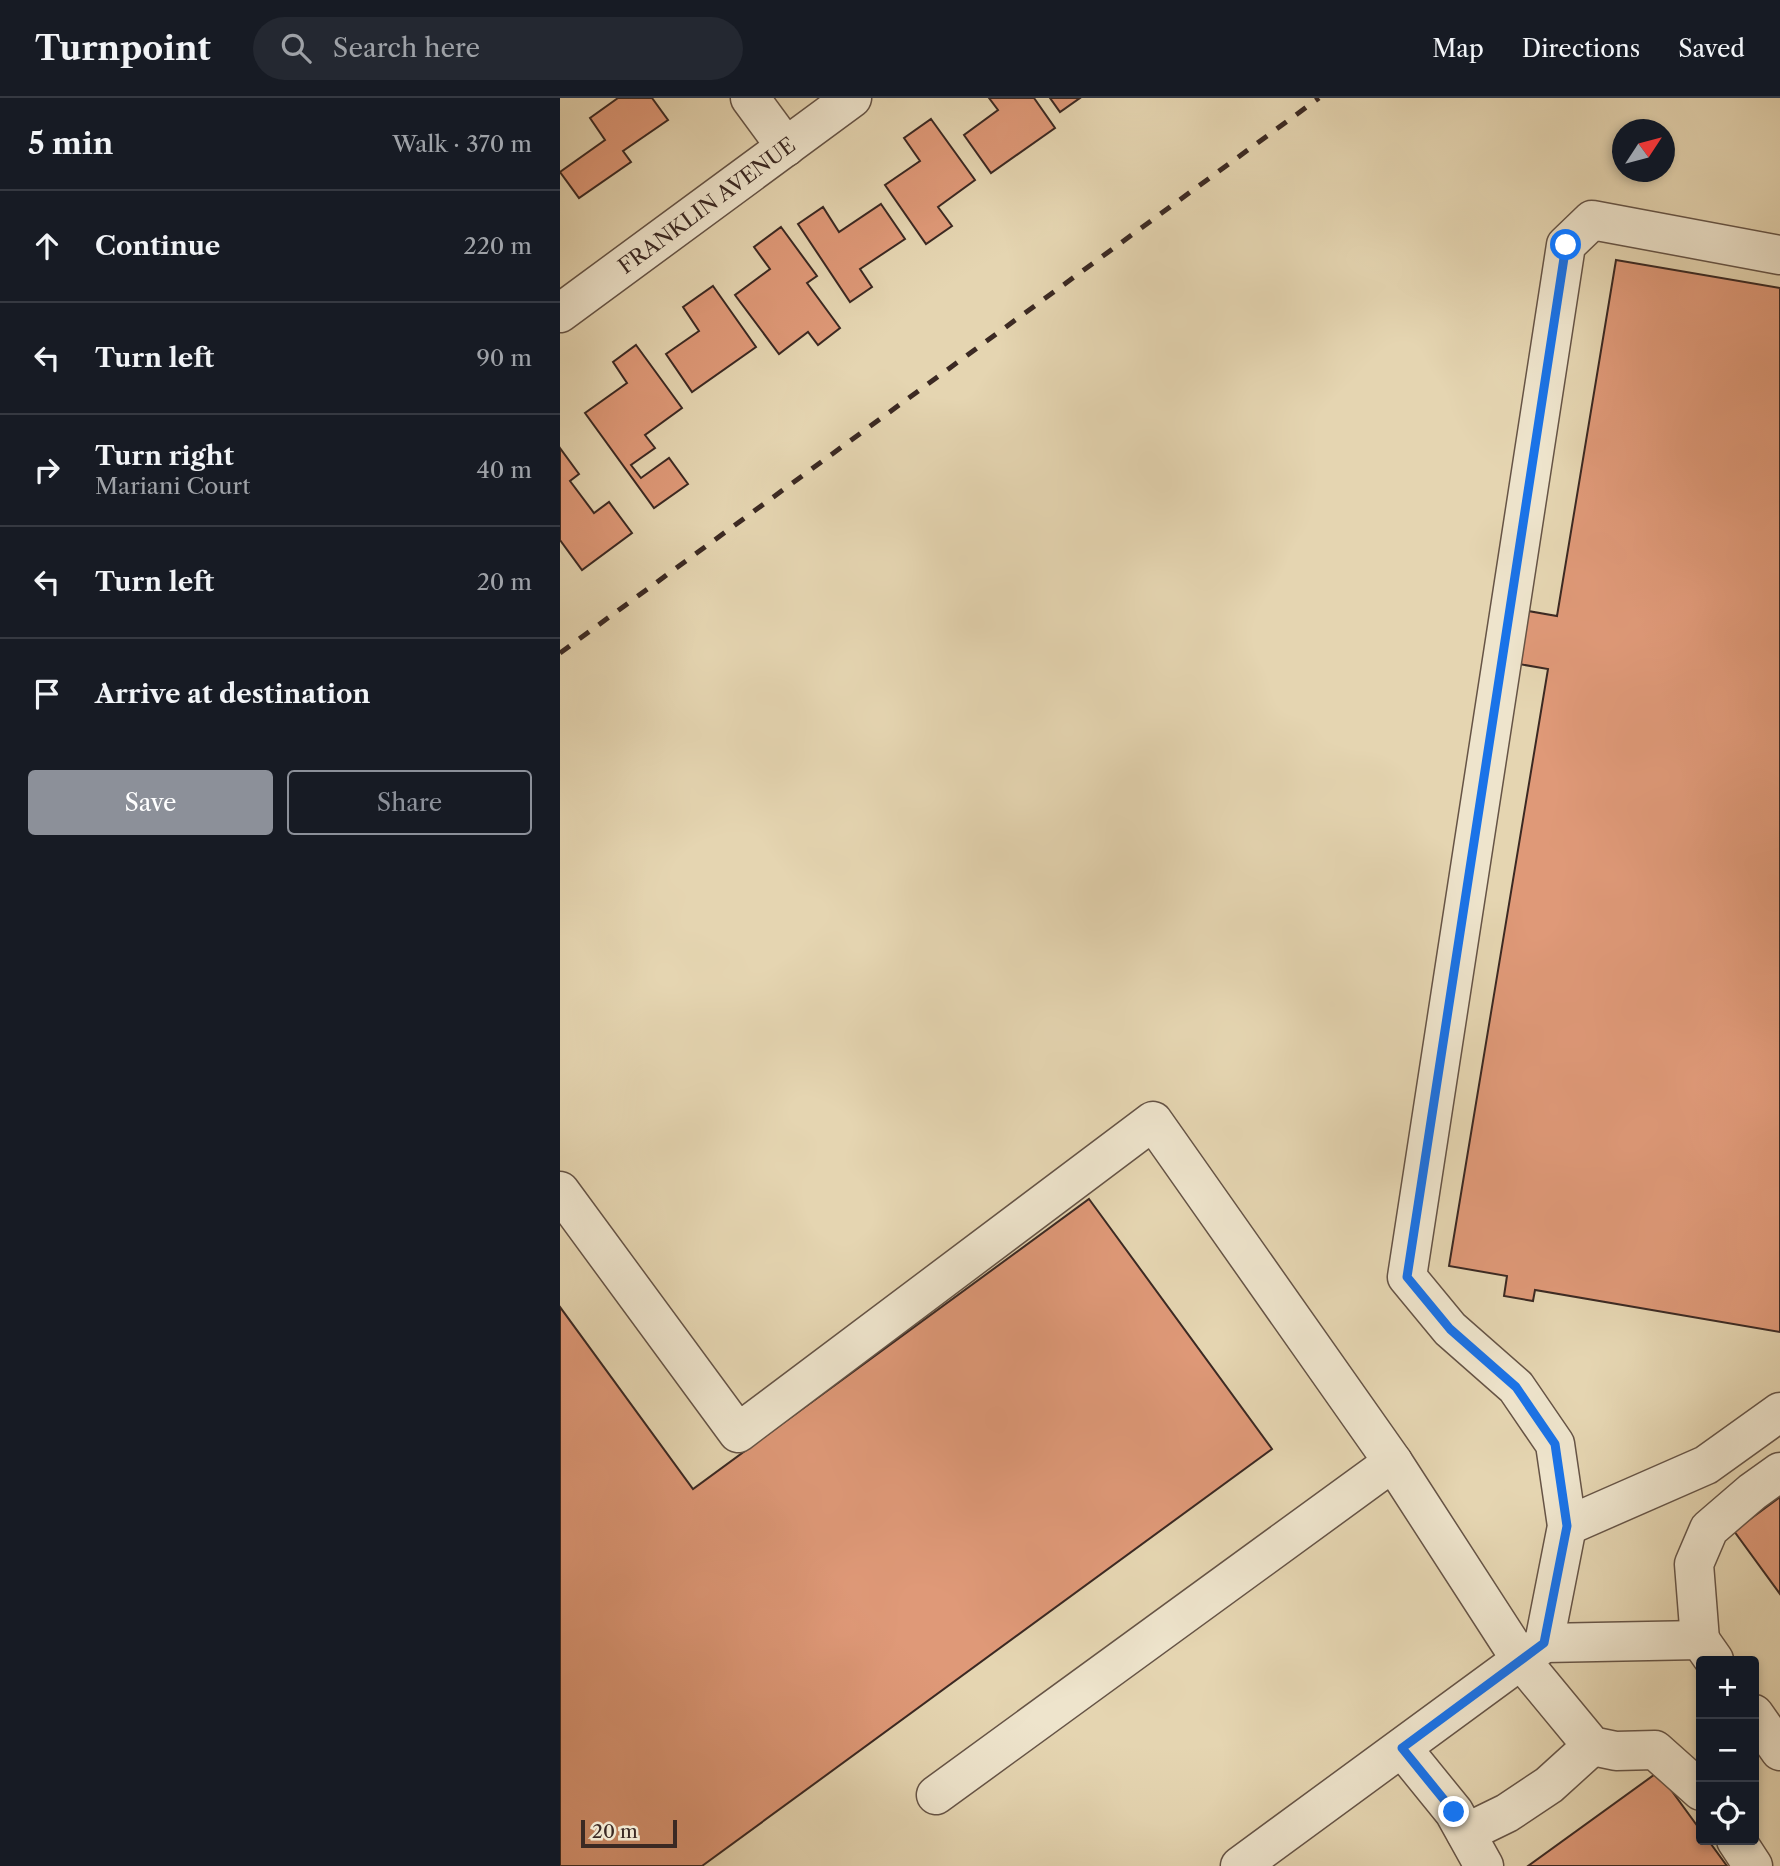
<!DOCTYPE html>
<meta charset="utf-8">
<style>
body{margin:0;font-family:"Libre Caslon Text",serif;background:#242831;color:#f1f3f6}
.controls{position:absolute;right:21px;bottom:21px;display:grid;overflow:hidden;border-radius:7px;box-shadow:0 4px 10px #0003}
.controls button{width:63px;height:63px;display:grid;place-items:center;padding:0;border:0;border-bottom:2px solid #363941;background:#171b24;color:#f1f3f6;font:35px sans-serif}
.compass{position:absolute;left:1052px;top:21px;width:63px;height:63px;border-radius:50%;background:#171b24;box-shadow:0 4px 10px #0003;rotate:54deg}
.scale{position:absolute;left:21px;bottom:18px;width:96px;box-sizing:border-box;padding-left:7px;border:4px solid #3b2923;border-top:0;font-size:19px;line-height:24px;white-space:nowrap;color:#3b2923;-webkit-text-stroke:5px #eee4cc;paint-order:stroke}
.stop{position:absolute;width:21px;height:21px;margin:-16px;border:5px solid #1a73e8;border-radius:50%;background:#fff}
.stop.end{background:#1a73e8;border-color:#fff;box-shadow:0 2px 7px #0008}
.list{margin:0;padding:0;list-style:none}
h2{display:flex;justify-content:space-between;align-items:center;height:91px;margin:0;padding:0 28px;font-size:30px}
h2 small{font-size:23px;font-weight:400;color:#9ea1a6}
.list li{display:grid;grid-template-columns:46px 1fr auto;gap:21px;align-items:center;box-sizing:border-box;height:112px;padding:0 28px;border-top:2px solid #363941}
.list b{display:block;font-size:26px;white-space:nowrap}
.list p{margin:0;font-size:23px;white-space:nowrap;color:#9ea1a6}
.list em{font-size:23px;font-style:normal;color:#9ea1a6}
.actions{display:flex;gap:14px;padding:21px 28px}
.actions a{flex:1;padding:16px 0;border:2px solid #8c9099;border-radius:7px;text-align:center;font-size:24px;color:#8c9099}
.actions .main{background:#8c9099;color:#fff}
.icon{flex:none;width:38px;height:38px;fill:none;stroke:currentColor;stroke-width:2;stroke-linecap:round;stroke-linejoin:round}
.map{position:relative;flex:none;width:1220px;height:1768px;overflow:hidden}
header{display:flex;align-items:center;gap:42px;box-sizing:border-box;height:98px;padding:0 35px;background:#171b24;border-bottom:2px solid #363941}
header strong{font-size:33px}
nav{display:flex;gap:38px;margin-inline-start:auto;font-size:24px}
.search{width:490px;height:63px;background:#242831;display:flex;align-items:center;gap:18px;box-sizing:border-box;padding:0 24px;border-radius:38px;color:#9ea1a6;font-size:26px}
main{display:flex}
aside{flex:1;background:#171b24}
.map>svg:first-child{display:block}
</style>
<header>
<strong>Turnpoint</strong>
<div class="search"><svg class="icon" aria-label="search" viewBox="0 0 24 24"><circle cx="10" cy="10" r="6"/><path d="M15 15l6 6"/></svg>Search here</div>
<nav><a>Map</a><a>Directions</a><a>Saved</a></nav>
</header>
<main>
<aside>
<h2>5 min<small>Walk · 370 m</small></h2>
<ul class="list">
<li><svg class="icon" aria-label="ahead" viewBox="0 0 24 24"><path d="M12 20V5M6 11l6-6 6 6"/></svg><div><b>Continue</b></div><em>220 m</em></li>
<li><svg class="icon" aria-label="left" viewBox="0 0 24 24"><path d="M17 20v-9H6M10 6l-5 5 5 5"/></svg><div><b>Turn left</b></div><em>90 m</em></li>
<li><svg class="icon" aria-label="right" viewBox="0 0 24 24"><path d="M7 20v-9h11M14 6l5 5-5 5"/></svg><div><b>Turn right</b><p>Mariani Court</p></div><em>40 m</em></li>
<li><svg class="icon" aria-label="left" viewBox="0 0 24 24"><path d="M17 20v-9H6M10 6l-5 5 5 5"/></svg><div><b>Turn left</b></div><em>20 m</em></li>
<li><svg class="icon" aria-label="arrive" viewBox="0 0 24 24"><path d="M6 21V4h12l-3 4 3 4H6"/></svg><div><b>Arrive at destination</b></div></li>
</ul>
<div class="actions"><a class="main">Save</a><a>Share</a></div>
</aside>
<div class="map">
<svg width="1220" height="1768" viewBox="0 0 1220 1768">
<rect width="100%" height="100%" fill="#e5d5b1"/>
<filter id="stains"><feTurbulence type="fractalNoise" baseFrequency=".00286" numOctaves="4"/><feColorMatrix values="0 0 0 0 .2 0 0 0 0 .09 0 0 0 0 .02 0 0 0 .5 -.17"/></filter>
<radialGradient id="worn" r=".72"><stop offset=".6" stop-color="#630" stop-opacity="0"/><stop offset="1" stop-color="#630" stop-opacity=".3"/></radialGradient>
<path fill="#df9978" stroke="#3b2923" stroke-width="2" d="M58,0H92L108,22L63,53L71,64L19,100L0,74L45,42L30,20Z
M429,0H474L495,30L431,75L404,37L438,12Z
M490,0H520L500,14Z
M371,21L415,82L378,109L392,128L366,146L325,87L360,63L344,40Z
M321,106L345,141L300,171L312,189L290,204L238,126L263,109L279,134Z
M221,129L257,178L247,185L280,230L258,247L248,234L219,256L175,197L210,171L194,149Z
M1056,162L1220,190V1234L975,1192L973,1203L944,1198L947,1178L889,1168L988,571L959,566L968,513L997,518Z
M153,188L196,249L132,294L106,256L139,233L123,209Z
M76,247L122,310L85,337L95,350L71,367L81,380L109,360L128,386L94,410L25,315L67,285L53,264Z
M0,350L19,376L10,383L34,415L49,404L72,435L22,472L0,442Z
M529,1101L712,1351L142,1768H0V1209L133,1391Z
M1220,1399V1496L1174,1433Z
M1098,1674L1141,1733V1742H1148L1167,1768H968Z"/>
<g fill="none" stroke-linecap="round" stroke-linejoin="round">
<defs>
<g id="minor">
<path d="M190,0L226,49"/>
<path id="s1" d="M0,215L292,0"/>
<path d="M0,1093L178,1335L593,1023L833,1364"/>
<path d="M1007,1428L1146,1367L1220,1314"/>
<path d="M1140,1542L1134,1466L1149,1431L1192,1394L1220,1374"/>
<path d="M984,1545L1007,1428L995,1346L956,1289L890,1231L847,1179L1006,147L1032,122L1220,157"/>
<path d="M984,1545L1140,1542L1154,1562"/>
<path d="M1194,1616L1220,1653"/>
<path d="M842,1650L894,1714L924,1768"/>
<path d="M376,1697L833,1364L961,1562L1032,1648L1056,1653L1095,1652L1141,1693"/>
<path d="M906,1735L947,1715L989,1687L1032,1648"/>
<path d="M1176,1742L1193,1768"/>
<path d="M680,1768L980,1548"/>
</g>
</defs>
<use href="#minor" stroke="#665446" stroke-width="41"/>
<use href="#minor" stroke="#eee4cc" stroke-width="38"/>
<path stroke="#3b2923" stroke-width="5" stroke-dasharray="12 12" stroke-linecap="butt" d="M0,555L759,0"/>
</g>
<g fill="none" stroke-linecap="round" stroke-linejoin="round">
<path stroke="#1a73e8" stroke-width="9" d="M894,1714L842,1650L984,1545L1007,1428L995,1346L956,1289L890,1231L847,1179L1006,147"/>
</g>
<g text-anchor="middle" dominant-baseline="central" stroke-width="7" stroke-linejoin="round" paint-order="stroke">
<g font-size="21" fill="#3b2923" stroke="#eee4cc">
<text stroke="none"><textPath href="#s1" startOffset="182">FRANKLIN AVENUE</textPath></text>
</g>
</g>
<rect width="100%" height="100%" filter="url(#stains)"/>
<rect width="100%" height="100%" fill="url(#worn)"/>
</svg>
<div class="controls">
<button>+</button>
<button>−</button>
<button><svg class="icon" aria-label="locate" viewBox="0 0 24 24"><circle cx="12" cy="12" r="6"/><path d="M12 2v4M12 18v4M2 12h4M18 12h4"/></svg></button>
</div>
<svg class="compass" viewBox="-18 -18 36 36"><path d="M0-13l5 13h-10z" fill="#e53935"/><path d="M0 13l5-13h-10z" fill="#9ea1a6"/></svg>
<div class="scale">20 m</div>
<div class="stop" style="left:1006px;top:147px"></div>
<div class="stop end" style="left:894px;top:1714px"></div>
</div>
</main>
